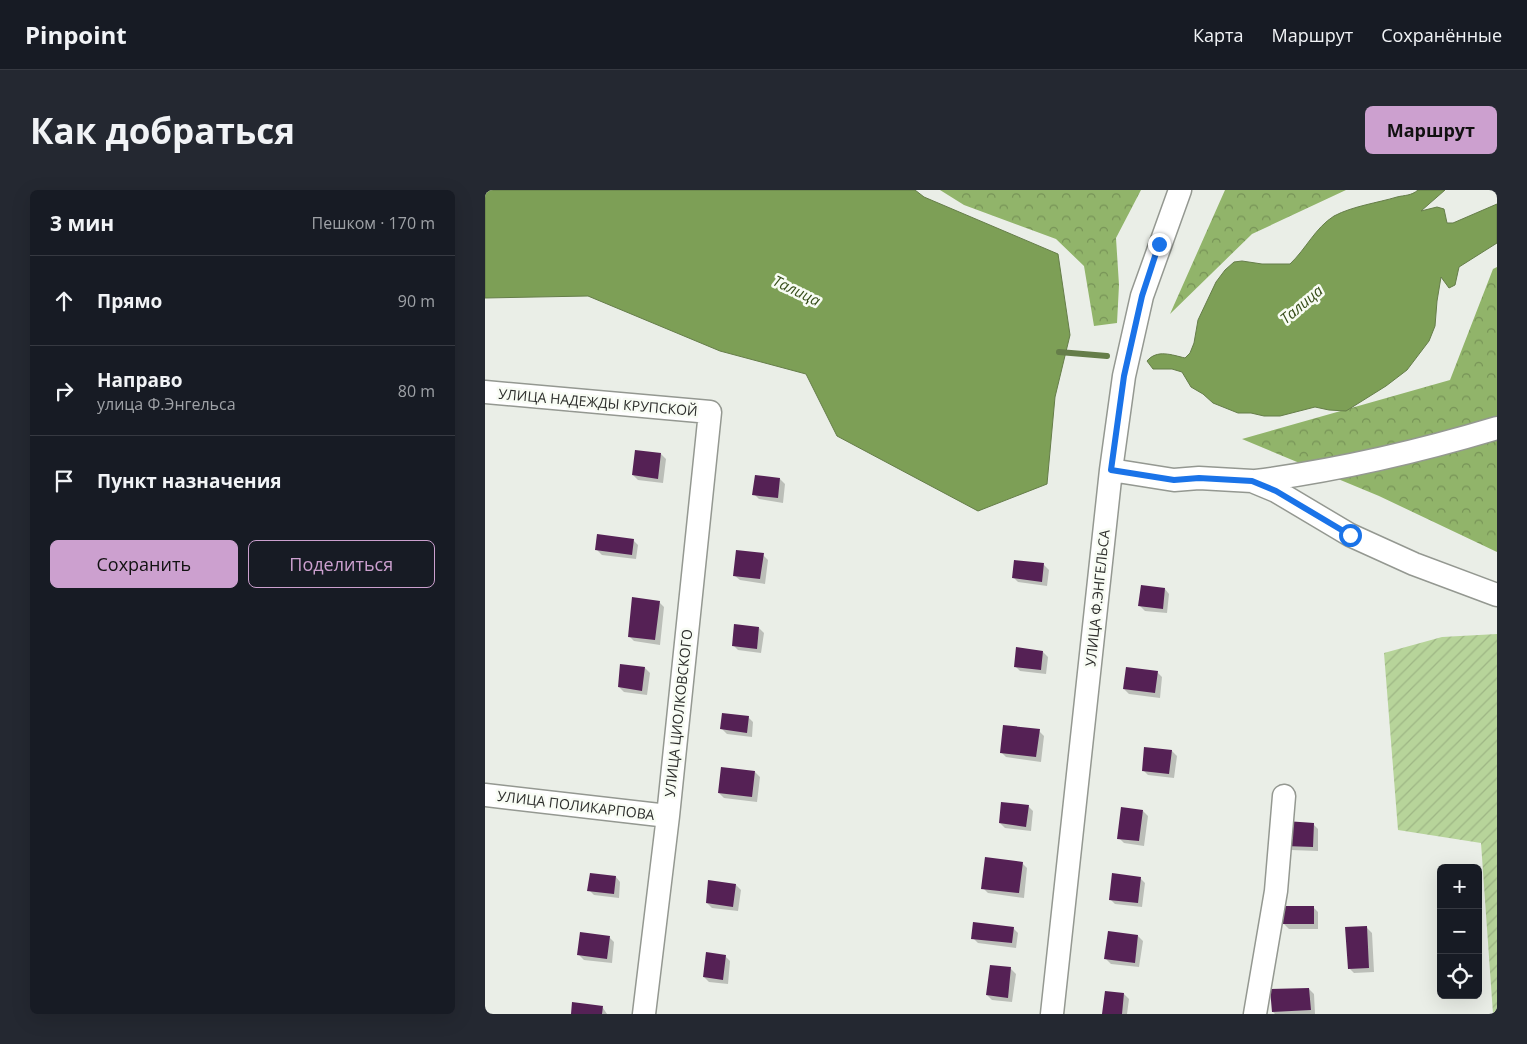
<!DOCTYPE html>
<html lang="ru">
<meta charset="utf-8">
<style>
body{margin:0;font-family:"Open Sans",sans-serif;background:#242831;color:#f1f3f6}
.controls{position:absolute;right:15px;bottom:15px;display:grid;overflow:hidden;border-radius:8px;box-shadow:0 5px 20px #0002}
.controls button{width:45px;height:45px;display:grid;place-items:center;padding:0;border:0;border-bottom:1px solid #363941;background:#171b24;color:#f1f3f6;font:25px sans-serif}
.stop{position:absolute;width:15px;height:15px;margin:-11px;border:4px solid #1a73e8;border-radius:50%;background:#fff}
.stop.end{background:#1a73e8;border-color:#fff;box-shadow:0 1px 5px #0008}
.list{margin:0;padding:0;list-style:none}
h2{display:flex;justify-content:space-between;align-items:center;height:65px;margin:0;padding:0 20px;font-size:21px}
h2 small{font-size:16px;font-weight:400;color:#9ea1a6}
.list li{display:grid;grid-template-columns:32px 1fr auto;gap:15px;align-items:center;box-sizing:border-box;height:90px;padding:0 20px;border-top:1px solid #363941}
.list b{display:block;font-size:19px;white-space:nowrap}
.list p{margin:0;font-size:16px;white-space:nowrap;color:#9ea1a6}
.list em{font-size:16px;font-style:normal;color:#9ea1a6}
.actions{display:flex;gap:10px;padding:15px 20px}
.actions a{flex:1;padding:11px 0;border:1px solid #cca0cf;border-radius:8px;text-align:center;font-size:18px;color:#cca0cf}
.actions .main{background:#cca0cf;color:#111}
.icon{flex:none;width:28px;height:28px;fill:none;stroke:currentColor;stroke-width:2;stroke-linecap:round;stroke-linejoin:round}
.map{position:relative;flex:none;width:1012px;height:824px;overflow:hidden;border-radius:8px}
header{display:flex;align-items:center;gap:30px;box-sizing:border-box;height:70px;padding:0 25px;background:#171b24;border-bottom:1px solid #363941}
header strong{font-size:24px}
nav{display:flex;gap:28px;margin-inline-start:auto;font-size:18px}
.intro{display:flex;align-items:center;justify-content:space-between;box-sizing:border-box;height:120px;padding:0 30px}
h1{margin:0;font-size:35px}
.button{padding:12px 22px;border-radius:8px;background:#cca0cf;color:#111;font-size:18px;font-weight:700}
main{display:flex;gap:30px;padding:0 30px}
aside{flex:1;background:#171b24;border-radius:8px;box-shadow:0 5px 20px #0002}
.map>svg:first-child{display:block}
</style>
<header>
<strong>Pinpoint</strong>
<nav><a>Карта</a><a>Маршрут</a><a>Сохранённые</a></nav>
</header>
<div class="intro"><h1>Как добраться</h1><a class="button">Маршрут</a></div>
<main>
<aside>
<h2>3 мин<small>Пешком · 170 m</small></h2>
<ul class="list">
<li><svg class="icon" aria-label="ahead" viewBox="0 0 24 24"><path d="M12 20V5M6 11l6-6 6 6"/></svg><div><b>Прямо</b></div><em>90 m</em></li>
<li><svg class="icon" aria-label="right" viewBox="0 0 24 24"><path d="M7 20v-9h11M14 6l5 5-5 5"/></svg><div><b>Направо</b><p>улица Ф.Энгельса</p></div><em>80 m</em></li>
<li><svg class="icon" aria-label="arrive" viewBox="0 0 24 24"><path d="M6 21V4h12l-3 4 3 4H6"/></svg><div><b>Пункт назначения</b></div></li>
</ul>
<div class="actions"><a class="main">Сохранить</a><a>Поделиться</a></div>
</aside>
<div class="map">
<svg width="1012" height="824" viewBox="0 0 1012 824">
<defs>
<pattern id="forest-crowns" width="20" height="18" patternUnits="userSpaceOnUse" patternTransform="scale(1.25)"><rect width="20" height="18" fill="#91b46a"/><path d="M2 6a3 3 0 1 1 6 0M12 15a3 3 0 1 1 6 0" fill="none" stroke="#779357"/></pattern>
<pattern id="garden-furrows" width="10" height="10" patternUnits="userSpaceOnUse" patternTransform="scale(1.25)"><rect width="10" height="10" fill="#b7d49a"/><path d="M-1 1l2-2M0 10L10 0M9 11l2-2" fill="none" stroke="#9eb685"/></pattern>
</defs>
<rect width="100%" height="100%" fill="#eaeee7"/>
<path fill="url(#forest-crowns)" d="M455,0H656L631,48L634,95L632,133L609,136L599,76L571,49L479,15Z
M740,0H861L767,44L685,124Z
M1012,77V362L894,306L757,249L965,190L1008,79Z"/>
<path fill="url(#garden-furrows)" d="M1012,444V824H1008L996,653L913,640L899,463L957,447Z"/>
<path fill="#7d9f56" stroke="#657d49" d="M0,0H430L439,7L573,64L585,145L570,207L562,294L493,321L352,246L321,184L235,161L103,106L0,108Z
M933,0H960L936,21L952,17L959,19L962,33H968L1012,14V53L974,77L970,95L964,98L956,87L952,111L950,136L944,151L922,180L901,196L861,221L844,220L830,217L795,226H779L766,223H753L728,213L718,204L706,197L697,182L687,179H668L662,171C672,159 687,165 700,168L705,163L709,153L713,130L731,92L740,80L749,72L757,71L777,74H805C821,59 830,38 849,26C868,16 892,13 912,7C920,5 926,6 933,0Z"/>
<path fill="#0003" d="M176,264L181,269L178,293L153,290L148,285Z
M295,289L300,294L298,313L274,309L269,304Z
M148,350L153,355L151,369L117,365L112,360Z
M278,365L283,370L280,394L255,390L250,386Z
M530,371L559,375L564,380L562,396L533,392L528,387Z
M680,399L684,404L682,423L660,421L655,416Z
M174,412L179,417L175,455L149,451L144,446Z
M274,438L279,443L276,463L253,460L248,455Z
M558,462L563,467L561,484L535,481L530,476Z
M160,478L165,483L162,505L139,502L134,497Z
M672,482L677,487L675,508L644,504L639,499Z
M263,527L268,532L267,547L242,544L237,539Z
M554,541L559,546L556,572L521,567L516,562Z
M687,561L692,566L689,588L663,585L658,580Z
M270,582L275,587L272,612L239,608L234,603Z
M543,616L548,621L546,641L520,638L515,633Z
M658,621L663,626L659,656L639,653L634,648Z
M828,634L833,639V661L806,660L801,655Z
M537,673L542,678L539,708L503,703L498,698Z
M131,687L135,692L134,708L109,705L104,700Z
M655,688L660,693L657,717L630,714L625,709Z
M251,695L256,700L253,721L227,718L222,713Z
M828,717L833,722V739H804L799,734Z
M528,738L533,743L531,758L493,753L488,748Z
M882,738L887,743L889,782L869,783L864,778Z
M653,746L658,751L654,777L626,774L621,769Z
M124,747L129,752L127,773L99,770L94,765Z
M240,766L245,771L243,794L224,792L219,787Z
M506,776L526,779L531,784L527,812L507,810L502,805Z
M824,799L829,804L830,824H790L788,822Z
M639,804L644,809L642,824H618Z
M118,818L122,824H87Z"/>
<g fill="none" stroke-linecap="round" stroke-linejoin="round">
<path stroke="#657d49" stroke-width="6" d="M574,162L622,166"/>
</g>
<path fill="#552155" d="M150,260L176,263L173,289L147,285Z
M270,285L295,288L293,308L267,305Z
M112,344L149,349L147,365L110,360Z
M251,360L279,363L275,389L248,386Z
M529,370L559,373L557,392L527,388Z
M656,395L680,398L678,419L653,416Z
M147,407L175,411L170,450L143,447Z
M249,434L274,437L272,459L247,456Z
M531,457L558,461L556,480L529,477Z
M135,474L160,477L157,501L133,497Z
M641,477L673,481L670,503L638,499Z
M237,523L264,526L262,543L235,539Z
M518,535L555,539L551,567L515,563Z
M659,557L687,560L684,584L657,581Z
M236,577L270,581L267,607L233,603Z
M516,612L544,615L541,637L514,633Z
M636,617L658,620L654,651L632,649Z
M801,631L829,633L828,657L800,656Z
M500,667L538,672L534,703L496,699Z
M105,683L131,686L129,704L102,701Z
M627,683L656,687L653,713L624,710Z
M223,690L251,694L248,717L221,713Z
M797,716H829V734H798Z
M488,732L529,737L527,753L486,749Z
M882,736L884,778L863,779L860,737Z
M623,741L653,745L650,773L619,769Z
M95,742L125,746L122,769L92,765Z
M221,762L241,765L238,790L218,787Z
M505,775L526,777L523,808L501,805Z
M824,798L826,820L787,822L785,799Z
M620,801L639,803L637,824H617Z
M87,812L118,816L117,824H86Z"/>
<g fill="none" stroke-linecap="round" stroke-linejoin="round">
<defs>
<path id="minor" d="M0,202L225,222L183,626L159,824
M626,280L689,290L714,288L767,291L791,301L865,345L929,374L1012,405
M771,291C854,280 932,262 1012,238
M0,605L183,626
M567,824L626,280L639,186L657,106L695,0
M770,824L791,701L799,606"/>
</defs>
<use href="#minor" stroke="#949891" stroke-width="25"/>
<use href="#minor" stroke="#fff" stroke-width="22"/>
</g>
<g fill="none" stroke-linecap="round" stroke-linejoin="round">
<path stroke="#1a73e8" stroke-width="6" d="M674,54L657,106L639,186L626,280L689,290L714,288L767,291L791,301L865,345"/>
</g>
<g text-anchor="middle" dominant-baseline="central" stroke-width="5" stroke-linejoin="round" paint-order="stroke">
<g font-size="14" fill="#2d2e2c" stroke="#f8fcf4">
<text transform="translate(113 212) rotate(5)">УЛИЦА НАДЕЖДЫ КРУПСКОЙ</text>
<text transform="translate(612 408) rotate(-84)">УЛИЦА Ф.ЭНГЕЛЬСА</text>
<text transform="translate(193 523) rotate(-84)">УЛИЦА ЦИОЛКОВСКОГО</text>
<text transform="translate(91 615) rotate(7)">УЛИЦА ПОЛИКАРПОВА</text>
</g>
<g font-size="15" font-style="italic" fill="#364d19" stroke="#f8fcf4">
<text transform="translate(312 100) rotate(26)">Талица</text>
<text transform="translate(816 114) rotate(-40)">Талица</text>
</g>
</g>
</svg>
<div class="controls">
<button>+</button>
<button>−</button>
<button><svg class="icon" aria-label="locate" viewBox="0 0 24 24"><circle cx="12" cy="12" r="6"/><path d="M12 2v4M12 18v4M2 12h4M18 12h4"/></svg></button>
</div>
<div class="stop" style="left:865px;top:345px"></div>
<div class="stop end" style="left:674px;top:54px"></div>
</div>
</main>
